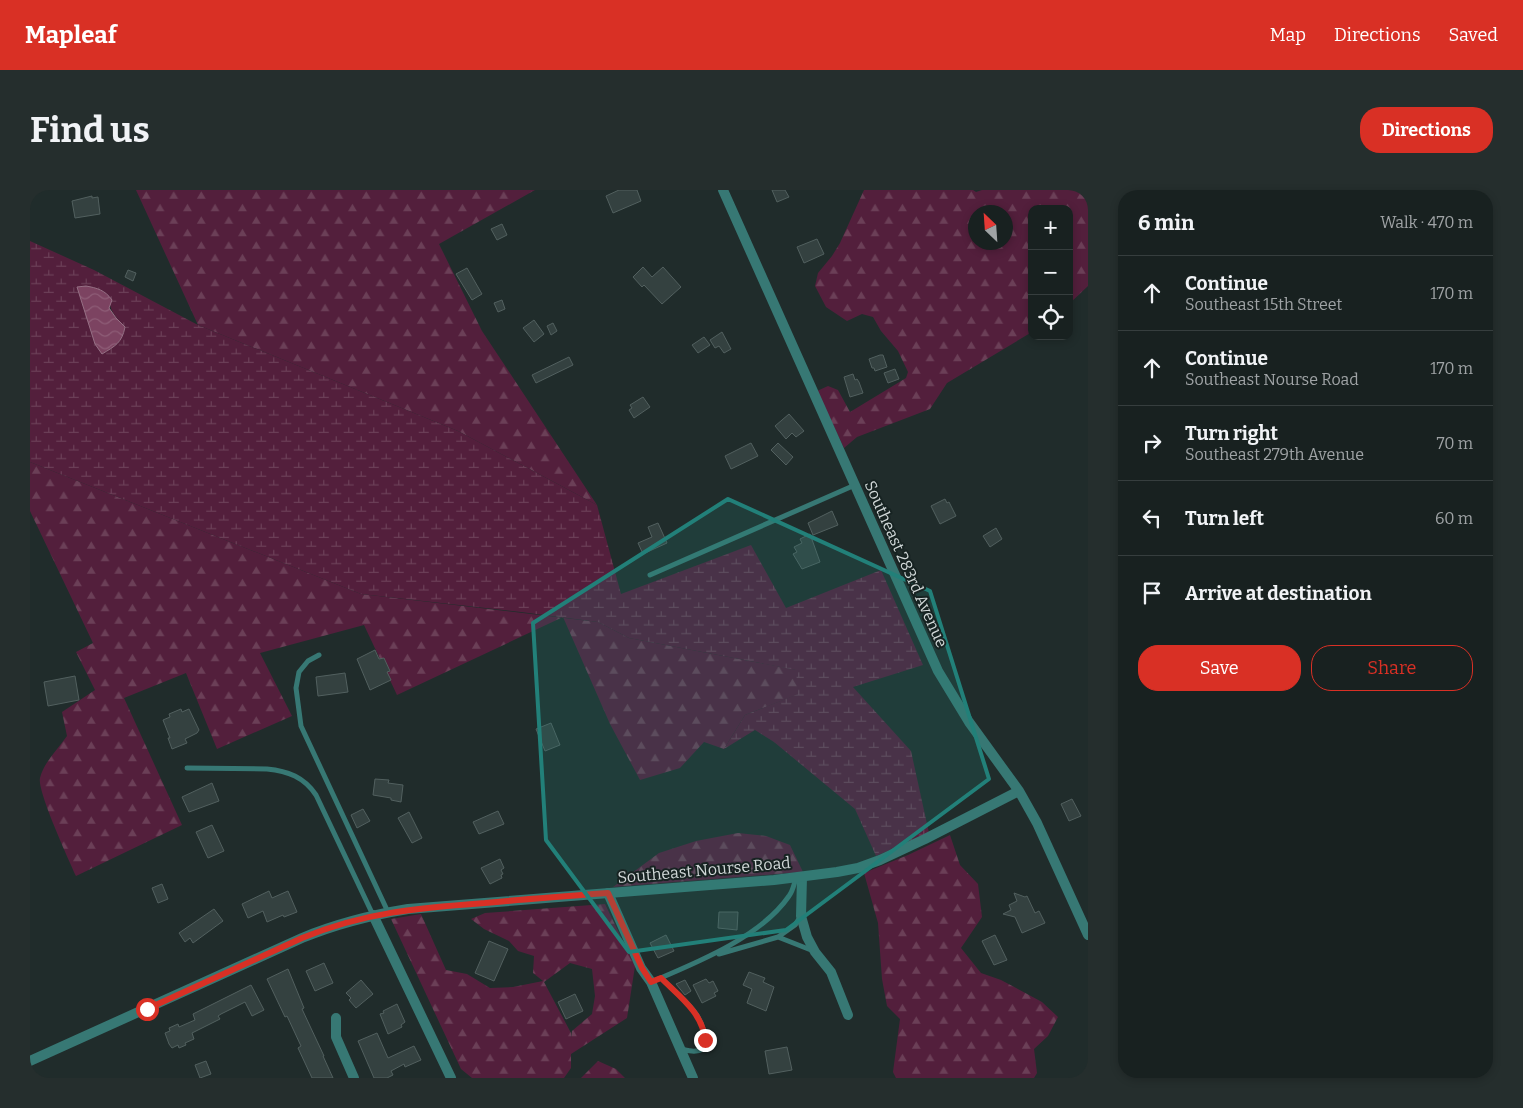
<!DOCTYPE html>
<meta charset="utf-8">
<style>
body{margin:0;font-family:Bitter,serif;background:#252e2d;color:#f1f3f6}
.controls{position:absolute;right:15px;top:15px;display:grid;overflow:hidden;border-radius:10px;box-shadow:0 2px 8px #0003}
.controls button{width:45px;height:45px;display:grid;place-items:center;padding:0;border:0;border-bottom:1px solid #363e3e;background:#182120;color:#f1f3f6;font:25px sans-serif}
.compass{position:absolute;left:938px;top:15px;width:45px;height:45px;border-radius:50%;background:#182120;box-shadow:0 2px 8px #0003;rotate:335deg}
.stop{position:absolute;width:15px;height:15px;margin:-11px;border:4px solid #d93025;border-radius:50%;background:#fff}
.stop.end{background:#d93025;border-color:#fff;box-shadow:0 1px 5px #0008}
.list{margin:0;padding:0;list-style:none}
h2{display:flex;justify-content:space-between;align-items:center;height:65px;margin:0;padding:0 20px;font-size:21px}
h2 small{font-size:16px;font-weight:400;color:#9fa3a5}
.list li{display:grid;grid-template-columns:32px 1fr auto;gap:15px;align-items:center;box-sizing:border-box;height:75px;padding:0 20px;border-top:1px solid #363e3e}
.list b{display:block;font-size:19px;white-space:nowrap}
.list p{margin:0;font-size:16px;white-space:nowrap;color:#9fa3a5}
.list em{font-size:16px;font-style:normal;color:#9fa3a5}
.actions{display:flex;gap:10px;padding:15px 20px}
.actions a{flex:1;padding:11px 0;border:1px solid #d93025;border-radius:20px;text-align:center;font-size:18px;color:#d93025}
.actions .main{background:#d93025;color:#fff}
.icon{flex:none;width:28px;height:28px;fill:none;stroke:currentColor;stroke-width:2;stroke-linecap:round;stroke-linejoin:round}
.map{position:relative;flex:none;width:1058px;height:888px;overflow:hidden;border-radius:20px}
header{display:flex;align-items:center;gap:30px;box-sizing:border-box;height:70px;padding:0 25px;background:#d93025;color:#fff}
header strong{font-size:24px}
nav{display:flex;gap:28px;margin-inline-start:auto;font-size:18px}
.intro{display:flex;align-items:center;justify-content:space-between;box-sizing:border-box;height:120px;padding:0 30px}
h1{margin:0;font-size:35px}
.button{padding:12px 22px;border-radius:20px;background:#d93025;color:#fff;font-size:18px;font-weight:700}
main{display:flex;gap:30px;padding:0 30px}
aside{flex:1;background:#182120;border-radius:20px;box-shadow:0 2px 8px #0003}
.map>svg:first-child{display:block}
</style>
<header>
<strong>Mapleaf</strong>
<nav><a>Map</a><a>Directions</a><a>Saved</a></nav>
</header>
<div class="intro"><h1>Find us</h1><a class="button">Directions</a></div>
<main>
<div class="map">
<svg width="1058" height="888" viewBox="0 0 1058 888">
<defs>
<pattern id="forest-firs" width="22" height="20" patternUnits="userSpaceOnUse" patternTransform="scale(1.25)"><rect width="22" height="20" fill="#531f3c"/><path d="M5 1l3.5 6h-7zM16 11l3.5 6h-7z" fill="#6b3f57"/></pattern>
<pattern id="wetland-marsh" width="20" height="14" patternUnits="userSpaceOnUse" patternTransform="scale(1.25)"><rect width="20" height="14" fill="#531f3c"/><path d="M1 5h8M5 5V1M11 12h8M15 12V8" fill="none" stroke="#6b3f57"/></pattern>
<pattern id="water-waves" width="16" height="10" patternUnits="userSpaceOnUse" patternTransform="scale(1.25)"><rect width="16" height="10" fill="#7c4361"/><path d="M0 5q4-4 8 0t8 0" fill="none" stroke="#8e5d77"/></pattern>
</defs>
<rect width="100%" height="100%" fill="#202c2b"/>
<path fill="url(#forest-firs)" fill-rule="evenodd" d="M106,0H505L409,54L452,141L567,315L428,241L168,135Z
M834,0H943L946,2L952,0H1058V96L1039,114V19H1002V142L917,193L900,219L827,247L814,258L787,201L798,196L808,200L820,222L876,188L878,182L868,161L851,141L843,127L832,124L817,131L796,117L785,96L788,83L802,66L810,53ZM946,22H976V52H946Z
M0,272L331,404L568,432L599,448L767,480L769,504L715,525L694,559L674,552L650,578L610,590L580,534L533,427L367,505L334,435L230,463L262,526L187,559L156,483L94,508L152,635L46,686C39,670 7,601 10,588C14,572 28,559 37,546L32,522L65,500L46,462L63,453L0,321Z
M708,643L736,646L760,655L773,682L583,697L629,663L666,651Z
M920,645L930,675L948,694L952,727L931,758L951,783L971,790L1012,812L1028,827L1018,846L1004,859L1007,883L1004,888H866L863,882L870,829L857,816L852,789L848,733L834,683L878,665Z
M575,714L605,776L597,828L541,864V878L534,888H442L431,879L361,729L391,724L416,780L437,784L460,798L483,797L513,791L503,783L504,766L488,761L479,751L454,739L441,729L455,723ZM540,773L562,779L565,806L562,824L542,841L541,848V843L514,792Z
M568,871L586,879L595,888H551Z"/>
<path fill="url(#wetland-marsh)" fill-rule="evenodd" d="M0,51L64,80L168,135L428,241L567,315L591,404L721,355L756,418L851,380L893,475L823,497L881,561L899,643L846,666L825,619L744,552L725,540L694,559L715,525L768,504L766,480L599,448L568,432L491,422L331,404L0,272ZM78,104C80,120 83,125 95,137C92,153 85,156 72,164Z"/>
<path fill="url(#water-waves)" stroke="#967085" d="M56,96C67,98 75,100 82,110L79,118L86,128L95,137C92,153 85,156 72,164L65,154L47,97Z"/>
<path fill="#344140" stroke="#52605f" d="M589,0H607L611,11L583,23L576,6Z
M742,0H755L759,7L747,12Z
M62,6V8L68,7L70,24L45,28L42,11Z
M472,34L477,45L467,50L461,39Z
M787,49L794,64L774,73L767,57Z
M613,77L622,87L633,77L651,97L632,114L614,95L612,97L603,87Z
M437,78L452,104L442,110L426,84Z
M98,80L106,83L103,91L95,87Z
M472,110L475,119L468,122L464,113Z
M504,130L514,144L504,152L493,138Z
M523,133L527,141L521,145L517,136Z
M692,142L701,159L694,163L689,156L685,158L680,150Z
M674,147L680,155L668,163L662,155Z
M850,165H853L857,177L845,181L844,178H842L839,169Z
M539,167L543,175L506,193L502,185Z
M865,179L869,189L858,193L854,183Z
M823,184L825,190L827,189L829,192L833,203L820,207L814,187Z
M613,207L620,217L604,228L599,220L602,218L600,215Z
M759,224L774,241L766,247L762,243L756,249L745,236Z
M721,253L728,266L701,279L695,266Z
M748,253L763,267L756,275L741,260Z
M915,309L917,313L919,312L926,326L910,334L901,316Z
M802,321L808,335L783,345L778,333Z
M628,333L637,353L613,364L608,353L622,347L618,337Z
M966,338L972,349L960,357L953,346Z
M780,344L790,372L772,379L763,364L767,362L764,357L772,353L770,349Z
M345,460L349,469L354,468L360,481L357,482L361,490L340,500L327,469Z
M315,483L318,502L288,506L286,487Z
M45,486L49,510L18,516L14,492Z
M151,519L152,522L159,519L169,540L167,543L155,549L157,553L142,559L138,548H140L133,530L140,527L139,524Z
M521,533L530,555L515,561L506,539Z
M345,589L359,590L358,593L373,595L371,612L361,610V608L343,605Z
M182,593L189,611L159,622L152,607Z
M1042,609L1051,626L1039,631L1031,614Z
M333,619L340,631L327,638L321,625Z
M468,621L474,634L449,644L443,632Z
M379,622L392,648L382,653L368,628Z
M182,635L194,661L178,668L166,642Z
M470,669L474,678L471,680L473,684L471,685L472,688L460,694L451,678Z
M132,694L138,709L128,713L122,698Z
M239,701L242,708L258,701L267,722L254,727L253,725L237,732L233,721L218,728L212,714Z
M984,703L995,707L997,706L1005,723L1009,721L1015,733L992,743L985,727L973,724L981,720L979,715L987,711Z
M184,719L193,731L163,753L160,748L155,752L149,743Z
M689,722H708L707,740L688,738Z
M636,745L644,761L628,768L620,753Z
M965,745L977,770L964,775L952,751Z
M459,751L478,759L464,791L445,783Z
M294,773L303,793L285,801L276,781Z
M258,779L274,818L272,819L294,866H293L303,888H282L268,858L271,856L257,826L255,827L237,789Z
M719,782L735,788L733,792L744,797L736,821L717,813L722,799L713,795Z
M676,789L679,793L683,791L688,801L684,803L686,806L672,813L663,795Z
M331,790L343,804L326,818L319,810L321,808L316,803Z
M655,790L661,801L655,805L646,794Z
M221,795L234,820L222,826L215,812L191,824L188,826L190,829L162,843L164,849L155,853L156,855L149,858L148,855L142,858L139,854L135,843L140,841L139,838L148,834L149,837L165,830L163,824Z
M545,804L553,821L536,829L528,812Z
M367,814L375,832L371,835L372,837L358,844L350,824L354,823L353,821Z
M347,843L358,868L384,856L391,870L375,877L374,874L361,881L363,885L357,888H344L328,851Z
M757,857L762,880L739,884L735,861Z
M176,871L181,884L170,888L165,875Z"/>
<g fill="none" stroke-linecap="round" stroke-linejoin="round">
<path stroke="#377874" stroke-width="5" d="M620,385L825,295
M289,465L278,471L269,482L266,498L271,536L358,722
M157,578L237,579C258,581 274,587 286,605L343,725
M748,747L765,735L771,726
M689,764L748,747L781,760
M631,788C652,809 678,825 675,858C666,863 660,861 651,859
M621,792C666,773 731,747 759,706C763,701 764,694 766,688"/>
<path stroke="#377874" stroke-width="10" d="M772,687L771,726L777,747L785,762L801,782L818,825
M578,703L611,778L621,792L663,888
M343,725L421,888
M306,828V847L324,888"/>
<path stroke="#377874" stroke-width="10" d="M693,0L908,481L939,532L989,601L1007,633L1058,745
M0,871L272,748C306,734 341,725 378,719L744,690L807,682L828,678L850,670L895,649L989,601"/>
</g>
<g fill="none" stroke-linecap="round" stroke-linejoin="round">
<path stroke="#d93025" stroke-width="6" d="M117,819L272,748C335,722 388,718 455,713C496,709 537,706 578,703L612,778L621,792L631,788C649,806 673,823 675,850"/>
</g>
<path fill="#228079" fill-opacity="0.2" stroke="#228079" stroke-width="4" stroke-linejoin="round" d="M698,309L900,401L959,589L756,740L599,762L516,650L503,433Z"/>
<g text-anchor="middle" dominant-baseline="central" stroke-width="4" stroke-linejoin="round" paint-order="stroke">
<g font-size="16" fill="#d1d8d8" stroke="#172322">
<text transform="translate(876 374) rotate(66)">Southeast 283rd Avenue</text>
<text transform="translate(674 680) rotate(-5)">Southeast Nourse Road</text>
</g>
</g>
</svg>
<div class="controls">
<button>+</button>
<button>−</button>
<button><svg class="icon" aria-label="locate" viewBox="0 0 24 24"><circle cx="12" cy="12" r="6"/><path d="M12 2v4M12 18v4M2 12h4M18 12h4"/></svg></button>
</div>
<svg class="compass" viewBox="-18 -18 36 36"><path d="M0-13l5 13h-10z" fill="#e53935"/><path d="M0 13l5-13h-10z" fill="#9fa3a5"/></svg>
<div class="stop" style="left:117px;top:819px"></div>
<div class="stop end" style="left:675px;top:850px"></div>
</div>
<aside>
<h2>6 min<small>Walk · 470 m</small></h2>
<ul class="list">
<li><svg class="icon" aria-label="ahead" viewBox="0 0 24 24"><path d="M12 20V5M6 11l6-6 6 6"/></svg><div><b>Continue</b><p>Southeast 15th Street</p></div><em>170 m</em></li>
<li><svg class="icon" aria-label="ahead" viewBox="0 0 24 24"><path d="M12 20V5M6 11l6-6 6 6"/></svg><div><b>Continue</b><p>Southeast Nourse Road</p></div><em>170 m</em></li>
<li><svg class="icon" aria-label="right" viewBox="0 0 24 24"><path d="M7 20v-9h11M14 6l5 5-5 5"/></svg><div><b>Turn right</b><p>Southeast 279th Avenue</p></div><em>70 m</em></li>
<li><svg class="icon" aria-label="left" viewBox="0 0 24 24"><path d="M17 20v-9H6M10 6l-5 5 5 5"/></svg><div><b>Turn left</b></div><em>60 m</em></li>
<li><svg class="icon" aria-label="arrive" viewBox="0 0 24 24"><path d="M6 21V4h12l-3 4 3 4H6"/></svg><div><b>Arrive at destination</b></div></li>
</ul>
<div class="actions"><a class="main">Save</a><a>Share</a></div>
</aside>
</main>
